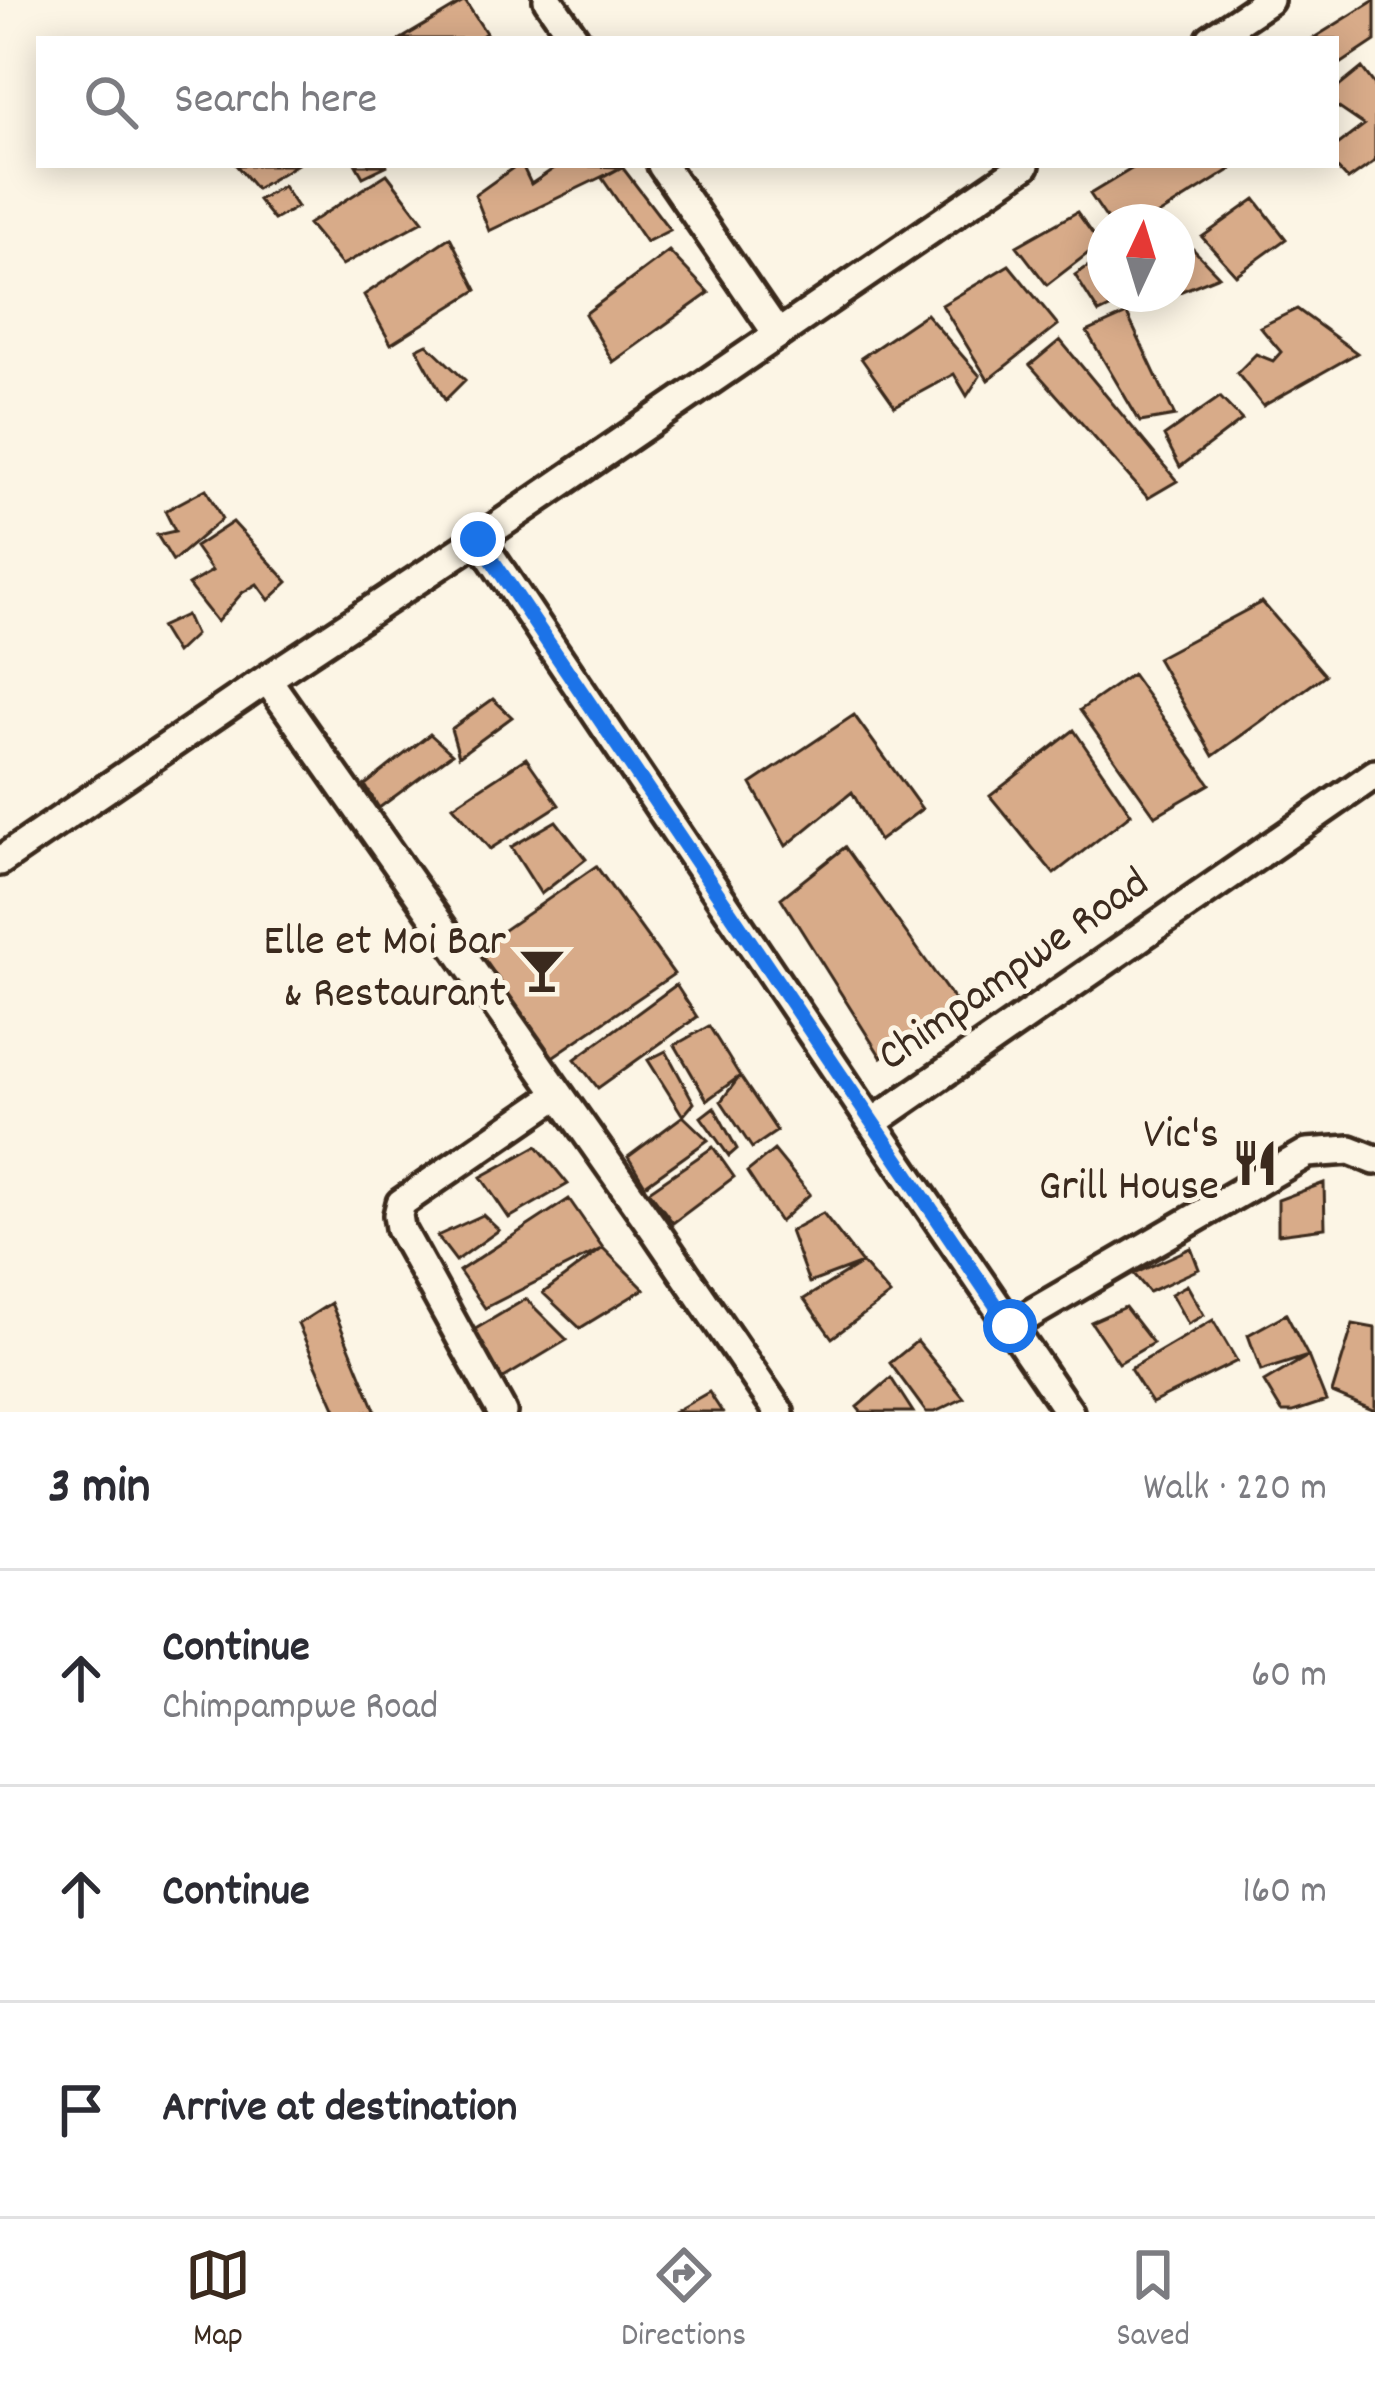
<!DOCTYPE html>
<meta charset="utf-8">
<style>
body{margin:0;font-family:Dekko,sans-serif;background:#f2f2f3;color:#2b2b33}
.compass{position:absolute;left:1087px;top:204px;width:108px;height:108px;border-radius:50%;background:#fff;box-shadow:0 6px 30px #0003;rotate:4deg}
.stop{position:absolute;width:36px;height:36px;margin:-27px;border:9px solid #1a73e8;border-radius:50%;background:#fff}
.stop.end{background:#1a73e8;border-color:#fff;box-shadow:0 3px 12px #0008}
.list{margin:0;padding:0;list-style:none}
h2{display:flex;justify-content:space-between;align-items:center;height:156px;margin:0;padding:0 48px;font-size:51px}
h2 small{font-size:39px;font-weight:400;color:#7c7c81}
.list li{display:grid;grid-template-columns:78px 1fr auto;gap:36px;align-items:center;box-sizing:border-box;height:216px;padding:0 48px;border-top:3px solid #e1e1e2}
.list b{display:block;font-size:45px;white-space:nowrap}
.list p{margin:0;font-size:39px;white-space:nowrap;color:#7c7c81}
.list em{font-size:39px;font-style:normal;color:#7c7c81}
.icon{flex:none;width:66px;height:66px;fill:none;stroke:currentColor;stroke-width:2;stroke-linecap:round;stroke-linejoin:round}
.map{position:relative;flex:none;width:1375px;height:1412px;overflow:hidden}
.search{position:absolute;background:#fff;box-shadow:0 6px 30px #0003;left:36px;right:36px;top:36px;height:132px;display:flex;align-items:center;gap:30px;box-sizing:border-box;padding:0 42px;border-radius:0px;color:#7c7c81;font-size:45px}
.sheet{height:804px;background:#fff}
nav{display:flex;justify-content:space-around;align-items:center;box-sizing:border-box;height:168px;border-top:3px solid #e1e1e2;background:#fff;font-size:33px;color:#7c7c81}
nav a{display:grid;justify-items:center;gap:6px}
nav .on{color:#3b2a1e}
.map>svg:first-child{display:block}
</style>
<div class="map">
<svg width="1375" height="1412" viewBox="0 0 1375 1412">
<rect width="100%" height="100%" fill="#fcf5e5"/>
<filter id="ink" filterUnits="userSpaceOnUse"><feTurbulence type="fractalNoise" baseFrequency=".00833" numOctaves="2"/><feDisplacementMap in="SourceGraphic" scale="24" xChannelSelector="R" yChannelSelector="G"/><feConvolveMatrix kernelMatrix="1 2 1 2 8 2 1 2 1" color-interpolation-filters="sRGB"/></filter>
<g filter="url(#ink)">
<path fill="#d8ab89" stroke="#3b2a1e" stroke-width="3" d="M1375,0V41L1336,67V39H1312Z
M465,1L486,33L477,39H401Z
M1362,68L1375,85V161L1348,180L1334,165L1336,146L1364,125L1336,106V89Z
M236,165H296L256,189Z
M356,165H388L363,177Z
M517,165H522L531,184L559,165L622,167L489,231L475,195Z
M1138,165H1238L1147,222H1109L1090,194Z
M622,167L670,230L646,242L602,178Z
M387,174L423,221L342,265L308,224Z
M283,186L297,207L274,220L258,200Z
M1255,199L1286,239L1236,275L1202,237Z
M1077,212L1100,244L1047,285L1017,246Z
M450,237L477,290L391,344L364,295Z
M1193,249L1219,276L1177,293V256Z
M669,251L709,293L613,362L585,314Z
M1093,263L1105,276V294H1120L1126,300L1099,313L1075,275Z
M1009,265L1058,325L988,380L942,305Z
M1297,309L1357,353L1263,406L1237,373L1256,354L1273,361L1281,352L1260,327Z
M926,314L980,376L967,396L954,374L895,406L861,358Z
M1127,314L1175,416L1140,422L1087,332Z
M1060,340L1177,481L1148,498L1030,365Z
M427,344L465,380L445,400L417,349Z
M1220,397L1242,420L1180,467L1164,436Z
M206,489L222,519L173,561L157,535L175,531L165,511Z
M233,522L288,582L269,600L257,584L242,593L217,622L188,585L212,571L195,547Z
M1262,602L1325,675L1213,756L1157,658Z
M186,615L195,635L176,653L160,627Z
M1132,674L1210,784L1155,816L1080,710Z
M493,699L512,717L459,756L451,729Z
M854,715L922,809L879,841L852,792L786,846L751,784Z
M1074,730L1131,814L1054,874L990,796Z
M430,734L452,754L379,808L365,785Z
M526,758L559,805L490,849L453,806Z
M556,821L586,859L541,894L511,847Z
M845,847L956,1003L881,1057L781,898Z
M596,866L674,974L551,1058L471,953Z
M676,985L697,1017L598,1088L575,1059Z
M709,1026L740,1076L707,1100L675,1045Z
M666,1051L694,1103L683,1116L648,1060Z
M740,1076L777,1131L752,1148L721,1101Z
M714,1107L737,1149L729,1156L701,1117Z
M683,1116L708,1140L645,1185L628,1157Z
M537,1146L568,1184L509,1218L481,1177Z
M713,1147L734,1177L673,1223L649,1191Z
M774,1150L810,1194L780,1222L747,1172Z
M1324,1183L1325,1228L1278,1234V1200Z
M569,1199L603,1248L485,1308L459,1271Z
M823,1213L862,1263L809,1283L790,1231Z
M483,1215L499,1230L456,1261L437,1236Z
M603,1248L644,1289L580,1328L543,1293Z
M1191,1248L1199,1269L1149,1292L1134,1274Z
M862,1263L890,1295L832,1338L804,1299Z
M1187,1285L1204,1315L1188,1324L1171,1294Z
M526,1299L567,1340L502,1379L472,1331Z
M331,1303L376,1412H337L298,1324Z
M1125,1307L1153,1343L1119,1363L1091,1322Z
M1286,1314L1308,1356L1261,1371L1248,1335Z
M1213,1320L1237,1361L1152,1403L1130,1369Z
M1353,1324L1375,1328V1411L1332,1393Z
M917,1341L964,1398L935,1412H926L890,1363Z
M1308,1356L1326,1401L1293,1412H1282L1264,1382Z
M891,1378L913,1412H861L857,1407Z
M709,1392L722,1412H674Z"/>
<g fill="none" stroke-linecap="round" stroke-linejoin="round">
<defs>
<path id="street" d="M548,0L575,39
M1211,39L1269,0
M662,165L777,333
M479,539L872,1123
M267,679L654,1229L779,1412
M0,861L267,679L479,539L1025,165
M1010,1326L1307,1153L1350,1150L1375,1160
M502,1412L400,1228L398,1215L401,1203L559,1094
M1069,1412L872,1123L1375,774"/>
</defs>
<use href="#street" stroke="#3b2a1e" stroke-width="36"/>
<use href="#street" stroke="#fcf5e5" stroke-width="27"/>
</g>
</g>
<g fill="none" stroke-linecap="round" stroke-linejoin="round" filter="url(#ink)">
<path stroke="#1a73e8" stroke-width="15" d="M478,539L1010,1326"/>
</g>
<defs>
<symbol id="bar-bare" viewBox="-9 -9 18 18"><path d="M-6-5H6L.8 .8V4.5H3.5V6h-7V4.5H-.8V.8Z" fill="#3b2a1e" stroke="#fcf5e5" stroke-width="2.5" paint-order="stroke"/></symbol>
<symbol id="restaurant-bare" viewBox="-9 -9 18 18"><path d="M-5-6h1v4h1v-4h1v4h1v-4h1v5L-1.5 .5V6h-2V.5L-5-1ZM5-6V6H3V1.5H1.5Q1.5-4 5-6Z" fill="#3b2a1e" stroke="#fcf5e5" stroke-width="2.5" paint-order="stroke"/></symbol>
</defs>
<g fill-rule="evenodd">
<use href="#bar-bare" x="509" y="937" width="66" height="66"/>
<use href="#restaurant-bare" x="1222" y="1130" width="66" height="66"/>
</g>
<g text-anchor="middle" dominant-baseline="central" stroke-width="10" stroke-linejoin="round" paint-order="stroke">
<g font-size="45" fill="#3b2a1e" stroke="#fcf5e5" text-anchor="end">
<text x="506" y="944">Elle et Moi Bar<tspan x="506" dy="52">&amp; Restaurant</tspan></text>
<text x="1219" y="1137">Vic's<tspan x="1219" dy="52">Grill House</tspan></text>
</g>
<g font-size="45" fill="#3b2a1e" stroke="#fcf5e5">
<text transform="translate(1015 972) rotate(-35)">Chimpampwe Road</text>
</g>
</g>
</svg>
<svg class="compass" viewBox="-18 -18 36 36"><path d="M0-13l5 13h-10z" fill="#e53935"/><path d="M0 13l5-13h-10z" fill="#7c7c81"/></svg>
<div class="stop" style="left:1010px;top:1326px"></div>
<div class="stop end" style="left:478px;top:539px"></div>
<div class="search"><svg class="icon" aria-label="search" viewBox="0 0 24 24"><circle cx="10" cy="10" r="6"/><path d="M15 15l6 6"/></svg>Search here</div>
</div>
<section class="sheet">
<h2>3 min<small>Walk · 220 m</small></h2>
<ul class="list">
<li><svg class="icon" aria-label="ahead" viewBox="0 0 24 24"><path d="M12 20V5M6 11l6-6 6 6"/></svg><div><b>Continue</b><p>Chimpampwe Road</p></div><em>60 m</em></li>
<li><svg class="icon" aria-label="ahead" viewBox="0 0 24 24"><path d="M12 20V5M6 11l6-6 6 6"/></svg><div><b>Continue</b></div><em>160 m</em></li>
<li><svg class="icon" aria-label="arrive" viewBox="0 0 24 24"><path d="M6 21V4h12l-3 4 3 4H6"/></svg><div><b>Arrive at destination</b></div></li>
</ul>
</section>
<nav>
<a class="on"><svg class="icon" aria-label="map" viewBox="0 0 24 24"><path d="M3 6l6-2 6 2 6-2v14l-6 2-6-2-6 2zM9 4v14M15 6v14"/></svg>Map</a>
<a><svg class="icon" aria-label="directions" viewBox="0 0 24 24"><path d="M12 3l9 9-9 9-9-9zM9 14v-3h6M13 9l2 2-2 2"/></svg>Directions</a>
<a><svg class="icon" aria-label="saved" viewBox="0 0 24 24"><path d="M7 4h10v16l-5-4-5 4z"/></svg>Saved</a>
</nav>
